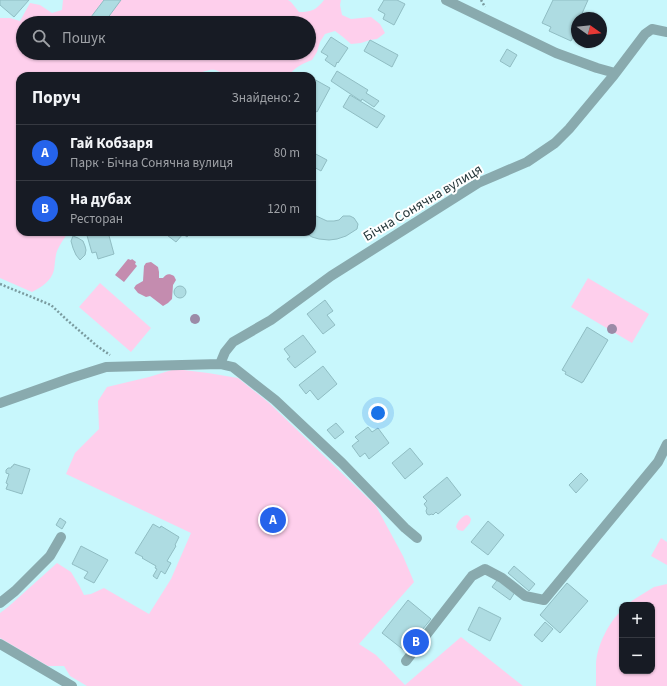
<!DOCTYPE html>
<html lang="uk">
<meta charset="utf-8">
<style>
body{margin:0;font-family:"Source Sans 3",sans-serif;background:#242831;color:#f1f3f6}
.controls{position:absolute;right:12px;bottom:12px;display:grid;overflow:hidden;border-radius:8px;box-shadow:0 1px 3px #0004}
.controls button{width:36px;height:36px;display:grid;place-items:center;padding:0;border:0;border-bottom:1px solid #363941;background:#171b24;color:#f1f3f6;font:20px sans-serif}
.compass{position:absolute;left:571px;top:12px;width:36px;height:36px;border-radius:50%;background:#171b24;box-shadow:0 1px 3px #0004;rotate:105deg}
.you{position:absolute;left:378px;top:413px;width:14px;height:14px;margin:-10px;border:3px solid #fff;border-radius:50%;background:#1a73e8;box-shadow:0 0 0 6px #1a73e833}
.badge{display:grid;place-items:center;width:26px;height:26px;border-radius:50%;background:#2563eb;color:#fff;font-size:13px;font-weight:700}
.pin{position:absolute;translate:-50% -50%;border:2px solid #fff;box-shadow:0 1px 4px #0006}
.list{margin:0;padding:0;list-style:none}
h2{display:flex;justify-content:space-between;align-items:center;height:52px;margin:0;padding:0 16px;font-size:17px}
h2 small{font-size:13px;font-weight:400;color:#9ea1a6}
.list li{display:grid;grid-template-columns:26px 1fr auto;gap:12px;align-items:center;box-sizing:border-box;height:56px;padding:0 16px;border-top:1px solid #363941}
.list b{display:block;font-size:15px;white-space:nowrap}
.list p{margin:0;font-size:13px;white-space:nowrap;color:#9ea1a6}
.list em{font-size:13px;font-style:normal;color:#9ea1a6}
.icon{flex:none;width:22px;height:22px;fill:none;stroke:currentColor;stroke-width:2;stroke-linecap:round;stroke-linejoin:round}
.map{position:relative;flex:none;width:667px;height:686px;overflow:hidden}
.search{position:absolute;background:#171b24;box-shadow:0 1px 3px #0004;left:16px;top:16px;width:300px;height:44px;display:flex;align-items:center;gap:10px;box-sizing:border-box;padding:0 14px;border-radius:22px;color:#9ea1a6;font-size:15px}
.panel{position:absolute;background:#171b24;box-shadow:0 1px 3px #0004;left:16px;top:72px;width:300px;height:164px;border-radius:12px}
.map>svg:first-child{display:block}
</style>
<div class="map">
<svg width="667" height="686" viewBox="0 0 667 686">
<rect width="100%" height="100%" fill="#c8f7fc"/>
<path fill="#fecfec" fill-rule="evenodd" d="M63,0H288L291,2L299,12C312,12 316,10 324,0H341L340,5L342,15L351,19L371,17L380,24L385,33L377,39L370,40L361,43L351,44L343,37L335,31L325,34L320,42L317,52L312,60C301,64 296,67 288,76H225C214,65 208,71 195,74C191,75 187,74 182,74L181,76H20V232H69C64,238 60,244 57,251C55,257 55,264 54,270C51,281 42,287 32,292L0,278V18H10L20,21L30,3L40,5L52,13L62,10ZM23,23H309V53H23Z
M588,278L649,314L632,343L571,307Z
M100,283L151,328L131,352L79,307Z
M175,369L208,373L238,378L268,402L376,506L403,556L414,582L359,644L376,655L405,685L461,637L523,686H87L70,676L64,666H48L0,638V613L8,607L57,563L71,572L80,587L84,595L91,594L104,588L149,614L171,579L191,533L66,474L75,453L99,429L98,401L107,387L149,377Z
M467,515L469,516L471,519L470,523L463,531L458,530L456,527C457,522 462,516 467,515Z
M661,538L667,542V565L651,556Z
M667,584V686H596C596,679 596,671 596,664C597,645 609,622 622,610V671H652V605H627L633,600L654,587Z"/>
<path fill="#c48caf" d="M128,259L131,260L132,259L136,262L135,264L137,266L124,282L115,275Z
M151,262L158,267L159,272V278H163C166,274 169,273 174,276L176,280L173,285L172,299L168,303L163,306L150,296L146,297L138,293L134,288L136,285L143,281L144,266L146,263Z"/>
<path fill="#aedce2" stroke="#90bdc3" d="M0,0H29L14,17L0,5Z
M104,0H121L104,23H99L91,17Z
M384,0H397L405,4L394,25L383,19L385,14L378,10Z
M553,0H588L580,18H577V24L573,33H575L571,41L549,31L551,27L542,23Z
M331,37L348,48L338,63L337,62L335,67L325,60L328,56L321,52Z
M370,40L398,55L392,67L364,51Z
M507,49L517,55L510,67L500,61Z
M337,71L368,90L366,93L379,101L374,107L362,99L361,101L331,81Z
M312,78L330,88L317,112L312,109Z
M350,95L385,116L377,128L343,107Z
M312,152L327,160L321,171L312,166Z
M312,214L327,221H334L339,220L343,216H350L354,218L358,224L357,229L346,236L337,239L329,240L319,239L312,237L304,232H312Z
M86,232H108L114,254L98,259L96,252L92,253Z
M163,232H191L187,237L183,234L176,242Z
M73,236L78,238L83,241L85,246L86,250L85,255L80,260L76,255L73,248L71,241Z
M174 292a6 6 0 1 1 12 0a6 6 0 1 1-12 0Z
M325,300L333,311L327,315L335,325L323,334L307,314Z
M587,327L608,340L583,382H582V383L565,374L566,372L562,370Z
M303,335L316,352L295,368L287,359L290,357L284,349Z
M323,366L337,384L318,400L310,390L306,394L299,385Z
M336,423L344,432L335,439L327,430Z
M368,427L372,432L378,428L389,443L369,459L365,453L360,457L352,446L358,441H359L355,437Z
M410,448L423,464L405,479L392,463Z
M14,464L30,469L22,494L6,489L8,484L6,483L9,474L6,473V470L8,468H11L12,466H13Z
M581,473L588,480L576,493L569,485Z
M447,477L461,495L438,514L436,512L433,515L432,514L429,515L427,514L426,511L427,508L424,504L427,501L423,497Z
M60,518L66,522L62,529L56,525Z
M488,521L504,535L488,555L471,542Z
M153,524L160,528L161,526L179,537L175,545L176,546L167,561L171,563L165,574L161,571L157,579L153,576L157,569L155,568L156,566L142,558L143,557L135,553Z
M81,546L108,560L94,583L84,578L88,572L72,564Z
M514,566L535,584L529,591L508,573Z
M498,579L515,592L510,600L492,587Z
M567,583L588,601L560,633L540,615Z
M408,600L431,619L405,651L382,633Z
M479,607L501,618L490,641L468,630Z
M545,622L553,629L542,642L534,635Z"/>
<g fill="none" stroke-linecap="round" stroke-linejoin="round">
<path stroke="#7a9b9f" stroke-width="2.5" stroke-dasharray="2 2" stroke-linecap="butt" d="M481,0L485,7
M0,284L51,305L67,320L97,346L110,355"/>
<path stroke="#89aaae" stroke-width="10" d="M446,0L556,53L597,68L615,73
M220,364L233,367L275,400L342,463L405,528L417,538
M0,403L71,378L106,367L220,364L225,352L233,342L271,320L331,276L478,183L527,162L555,143L569,129L614,75L645,34L652,29L667,32
M0,603L15,591L50,556L61,537
M0,644L72,686
M406,661L472,576L485,569L502,578L525,596L544,600L658,462L667,444"/>
</g>
<g fill="#9b8ba7">
<circle cx="195" cy="319" r="5"/>
<circle cx="612" cy="329" r="5"/>
</g>
<g text-anchor="middle" dominant-baseline="central" stroke-width="4" stroke-linejoin="round" paint-order="stroke">
<g font-size="14" fill="#26383b" stroke="#fff">
<text transform="translate(423 203) rotate(-31)">Бічна Сонячна вулиця</text>
</g>
</g>
</svg>
<div class="controls">
<button>+</button>
<button>−</button>
</div>
<svg class="compass" viewBox="-18 -18 36 36"><path d="M0-13l5 13h-10z" fill="#e53935"/><path d="M0 13l5-13h-10z" fill="#9ea1a6"/></svg>
<div class="you"></div>
<div class="pin badge" style="left:273px;top:520px">A</div>
<div class="pin badge" style="left:416px;top:642px">B</div>
<div class="search"><svg class="icon" aria-label="search" viewBox="0 0 24 24"><circle cx="10" cy="10" r="6"/><path d="M15 15l6 6"/></svg>Пошук</div>
<section class="panel">
<h2>Поруч<small>Знайдено: 2</small></h2>
<ul class="list">
<li><span class="badge">A</span><div><b>Гай Кобзаря</b><p>Парк · Бічна Сонячна вулиця</p></div><em>80 m</em></li>
<li><span class="badge">B</span><div><b>На дубах</b><p>Ресторан</p></div><em>120 m</em></li>
</ul>
</section>
</div>
